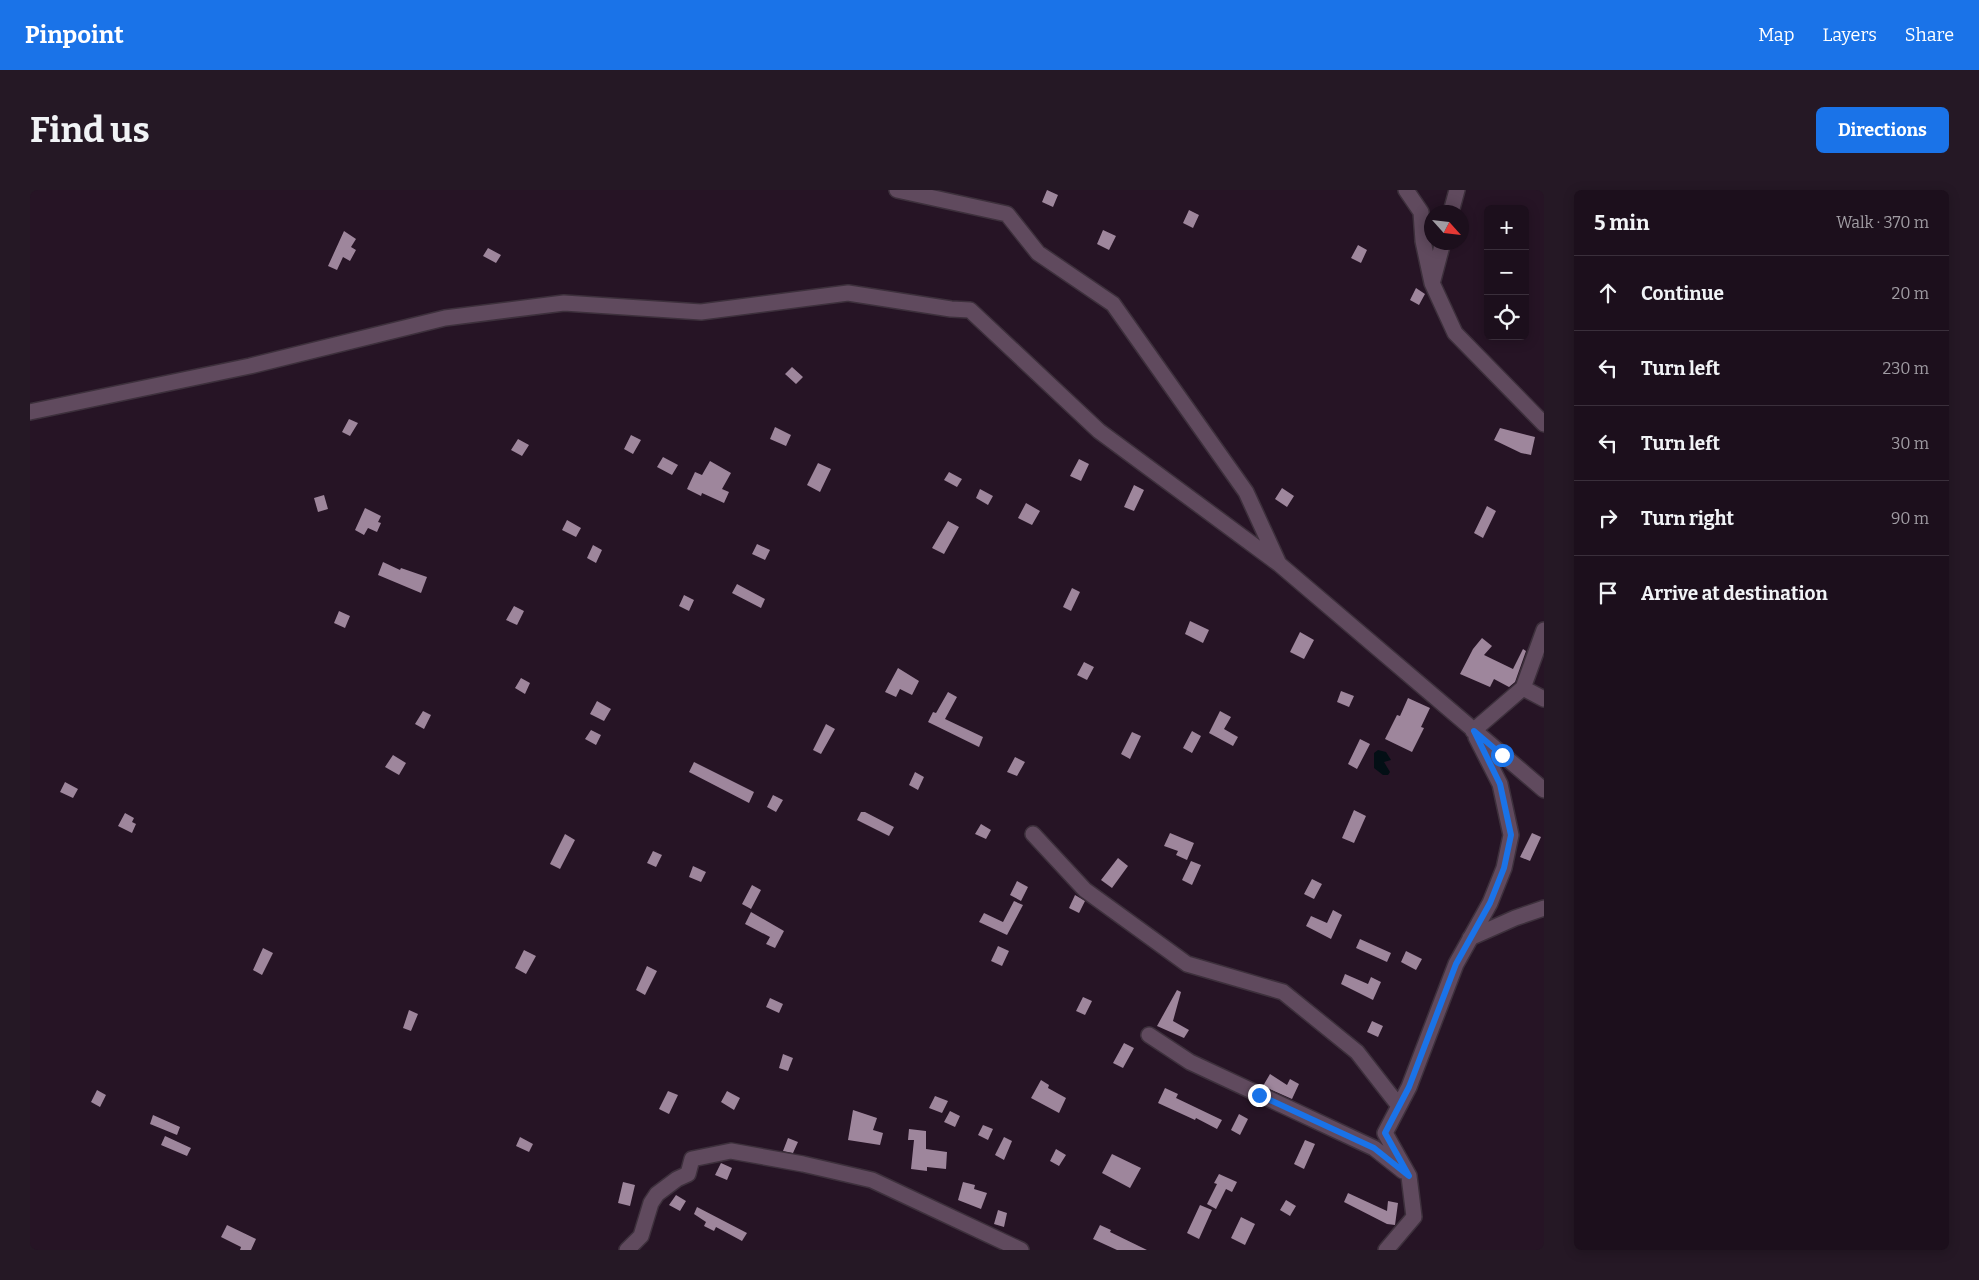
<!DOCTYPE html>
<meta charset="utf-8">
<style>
body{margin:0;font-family:Bitter,serif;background:#251825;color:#f1f3f6}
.controls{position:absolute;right:15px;top:15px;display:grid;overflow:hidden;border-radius:8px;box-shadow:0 2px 12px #0003}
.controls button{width:45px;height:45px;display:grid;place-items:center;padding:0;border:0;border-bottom:1px solid #3a2f3b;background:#1c0f1c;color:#f1f3f6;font:25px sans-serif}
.compass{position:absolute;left:1394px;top:15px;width:45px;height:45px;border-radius:50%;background:#1c0f1c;box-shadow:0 2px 12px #0003;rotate:117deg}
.stop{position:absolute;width:15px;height:15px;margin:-11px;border:4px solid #1a73e8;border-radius:50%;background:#fff}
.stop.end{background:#1a73e8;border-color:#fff;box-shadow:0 1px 5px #0008}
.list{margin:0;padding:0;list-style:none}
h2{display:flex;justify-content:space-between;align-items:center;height:65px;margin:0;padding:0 20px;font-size:21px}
h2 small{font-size:16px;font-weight:400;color:#a09ca3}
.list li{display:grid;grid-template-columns:32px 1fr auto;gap:15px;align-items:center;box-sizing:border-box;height:75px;padding:0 20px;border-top:1px solid #3a2f3b}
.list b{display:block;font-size:19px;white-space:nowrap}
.list em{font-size:16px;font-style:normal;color:#a09ca3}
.icon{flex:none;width:28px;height:28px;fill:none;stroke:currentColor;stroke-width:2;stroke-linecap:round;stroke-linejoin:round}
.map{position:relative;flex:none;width:1514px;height:1060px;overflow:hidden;border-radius:8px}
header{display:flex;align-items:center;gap:30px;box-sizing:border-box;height:70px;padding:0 25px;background:#1a73e8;color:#fff}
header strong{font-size:24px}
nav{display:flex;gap:28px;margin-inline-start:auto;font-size:18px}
.intro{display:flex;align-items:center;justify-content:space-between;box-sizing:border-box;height:120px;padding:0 30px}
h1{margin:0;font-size:35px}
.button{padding:12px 22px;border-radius:8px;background:#1a73e8;color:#fff;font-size:18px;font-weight:700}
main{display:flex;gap:30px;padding:0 30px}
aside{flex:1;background:#1c0f1c;border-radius:8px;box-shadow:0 2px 12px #0003}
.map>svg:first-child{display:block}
</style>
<header>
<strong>Pinpoint</strong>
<nav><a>Map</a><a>Layers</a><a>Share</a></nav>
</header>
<div class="intro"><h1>Find us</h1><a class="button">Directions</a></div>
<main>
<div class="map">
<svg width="1514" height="1060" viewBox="0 0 1514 1060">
<rect width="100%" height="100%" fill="#261425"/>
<path fill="#030f15" d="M1348,560L1356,562L1361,570L1354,572L1360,582L1358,585H1353L1344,578V563Z"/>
<path fill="#9e869c" d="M1017,0L1028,5L1023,17L1012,12Z
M1159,20L1169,25L1163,38L1153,33Z
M1073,40L1086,46L1079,60L1067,54Z
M314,41L326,49L321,57L326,60L320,71L313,67L307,80L298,76Z
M1328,55L1337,60L1331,73L1321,68Z
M458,58L471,65L466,73L453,66Z
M1386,98L1395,104L1389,115L1380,110Z
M762,177L773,187L766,194L755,184Z
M319,229L328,233L320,246L312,242Z
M745,237L761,245L756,256L740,249Z
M1470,238L1505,247L1501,265L1491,263L1464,250Z
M601,245L611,250L603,264L594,259Z
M488,249L499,255L492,266L481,260Z
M633,267L648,275L642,285L627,277Z
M1049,269L1059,274L1051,291L1040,286Z
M680,271L701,283L692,299L699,302L694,313L672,303L671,306L657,299L665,282L672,285Z
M788,273L801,279L790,302L777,295Z
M919,282L932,289L927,297L914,290Z
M1104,295L1114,300L1104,321L1094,317Z
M1252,298L1264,306L1257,317L1245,309Z
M950,299L963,306L958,315L946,308Z
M294,305L298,319L288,322L284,308Z
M996,313L1010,321L1002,335L988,328Z
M1457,316L1466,321L1453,348L1444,343Z
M335,318L351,326L348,332L351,333L347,342L338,338L334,345L325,340Z
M537,330L551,338L546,347L532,340Z
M918,331L929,337L914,364L902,358Z
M727,354L740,360L735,370L722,364Z
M563,355L572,360L566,373L557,368Z
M353,372L370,380L371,378L397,387L391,403L348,385Z
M707,394L735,409L731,418L702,403Z
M1042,398L1050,402L1041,421L1033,417Z
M654,405L664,410L659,421L649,416Z
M484,416L494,421L487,435L476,430Z
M309,421L320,426L315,438L304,433Z
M1160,431L1179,440L1173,453L1155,444Z
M1270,442L1284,450L1274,469L1260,462Z
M1452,448L1462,456L1454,465L1483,479L1493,459L1496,461L1485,492L1479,497L1464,489L1460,497L1430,484L1443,459Z
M1054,472L1064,477L1057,490L1047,485Z
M868,478L889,491L882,505L870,499L866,507L855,502Z
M491,488L500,493L495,504L485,498Z
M1311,501L1324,506L1319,517L1307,512Z
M918,502L927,507L915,529L953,547L949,557L898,532L903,522L906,523Z
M1378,508L1400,518L1391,537L1394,538L1382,562L1355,549L1367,525L1370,526Z
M567,511L581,519L574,531L560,524Z
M393,521L401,525L394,539L385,534Z
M1190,521L1201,527L1194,539L1208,547L1203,556L1179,543Z
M796,534L805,539L791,564L783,560Z
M561,540L571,545L566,555L555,549Z
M1162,541L1171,546L1162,563L1153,558Z
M1102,542L1111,546L1100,569L1091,564Z
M1330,549L1340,554L1327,579L1318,574Z
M363,565L376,573L369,585L355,577Z
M985,567L995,572L987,586L977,582Z
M664,572L724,602L719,613L659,582Z
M885,582L894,587L888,600L879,595Z
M35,592L48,599L43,608L30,602Z
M743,605L753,610L746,622L737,617Z
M1324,620L1336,626L1324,653L1312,648Z
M831,622H835L864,637L859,646L827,630Z
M95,623L104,628L102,632L106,634L102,643L88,636Z
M951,634L961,640L956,649L945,644Z
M1140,643L1164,653L1157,670L1146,665L1148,661L1134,656Z
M1502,643L1511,647L1500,671L1490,667Z
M535,644L545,650L530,679L520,674Z
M623,661L632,665L626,677L617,673Z
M1088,668L1098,676L1082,698L1071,690Z
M1161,671L1171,675L1162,695L1152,690Z
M663,676L676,682L671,692L659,687Z
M1282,689L1292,694L1284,709L1274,704Z
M987,691L998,697L991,711L980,705Z
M722,695L731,700L721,719L712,714Z
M1045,705L1055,711L1049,723L1039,718Z
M984,711L993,715L977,745L949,732L954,723L973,732Z
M1303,720L1312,725L1301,749L1276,736L1281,726L1297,733Z
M721,722L754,741L745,758L736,754L740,747L715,734Z
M1330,749L1361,763L1357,772L1326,758Z
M968,756L979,761L972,776L961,771Z
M233,758L243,763L232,785L223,780Z
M494,760L506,766L496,784L485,778Z
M1376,761L1392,769L1386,780L1371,772Z
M617,776L627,781L615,805L606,800Z
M1315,784L1338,794L1341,787L1351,792L1343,810L1311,794Z
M1147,800L1151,802L1143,831L1159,840L1154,848L1127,836Z
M1053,807L1062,811L1055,825L1046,821Z
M740,808L753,814L749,823L736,817Z
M379,820L388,824L381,841L373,838Z
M1342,831L1353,836L1348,847L1337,842Z
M1094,853L1104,858L1093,878L1083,873Z
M753,864L763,868L758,881L749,878Z
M1240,884L1257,895L1260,889L1269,894L1262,909L1233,896Z
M1011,890L1019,895L1018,898L1036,908L1029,923L1001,908Z
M1135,898L1148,904L1146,908L1192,930L1187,939L1166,928L1165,930L1128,913Z
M67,900L76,905L70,917L61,912Z
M638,901L648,905L639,924L629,919Z
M697,901L710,908L704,920L691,912Z
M905,906L918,911L912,923L899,918Z
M823,920L847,928L843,940L853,943L850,955L818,950Z
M920,921L930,926L925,937L914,932Z
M1209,924L1218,929L1210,945L1201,940Z
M123,925L150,937L147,945L120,934Z
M953,935L963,939L958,950L948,945Z
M879,939L896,941V959L917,962L916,979L897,977V981L881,979L884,950H878Z
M135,946L161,958L157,966L131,955Z
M490,947L503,954L499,962L486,956Z
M974,947L982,951L974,970L965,965Z
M758,948L768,952L763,963L753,961Z
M1275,950L1285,954L1274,979L1264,974Z
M1026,959L1036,965L1029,976L1020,971Z
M1082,964L1111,978L1100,998L1072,983Z
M691,973L702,978L697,990L685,985Z
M1189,984L1207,992L1202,1002L1196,999L1186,1019L1177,1014L1187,994L1184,993Z
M593,992L605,995L600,1016L588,1013Z
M933,992L945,995L944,999L957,1003L951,1019L928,1010Z
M1318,1003L1357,1021L1358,1011L1368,1013L1365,1035L1357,1034L1314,1012Z
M646,1005L656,1011L650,1021L639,1015Z
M1256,1010L1266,1016L1260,1026L1250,1020Z
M1170,1015L1182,1020L1169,1049L1157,1043Z
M667,1017L717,1043L712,1051L686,1037L684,1041L674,1036L676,1032L664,1024Z
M968,1020L977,1023L974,1037L964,1034Z
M1211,1027L1225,1034L1215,1055L1201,1048Z
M197,1035L226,1049L221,1060H210L211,1057L191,1047Z
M1070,1035L1081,1040L1080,1042L1117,1060H1087L1063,1049Z"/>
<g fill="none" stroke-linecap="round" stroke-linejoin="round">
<defs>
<path id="minor" d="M867,0L977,24L1008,63L1083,114L1216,302L1249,374L1514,600
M1376,0L1391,22L1393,51L1402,93L1425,143L1514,234
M1421,22L1427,0
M1403,90L1413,52
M0,222L220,176L415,128L534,113L671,122L818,103L921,119L940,120L1069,241L1249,374
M1493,498L1514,509
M1443,541L1493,498L1514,440
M1003,644L1055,700L1157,774L1253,802L1327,862L1369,916
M1440,748L1485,728L1514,718
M1119,845L1160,872L1344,958L1373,981
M597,1060L611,1046L621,1013L627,1004L647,989L658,984L662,969L701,961L773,974L842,990L991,1060
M1356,1060L1384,1027L1379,986L1355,943L1379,897L1426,774L1460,713L1474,678L1481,645L1470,594L1446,547"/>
</defs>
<use href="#minor" stroke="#3d303c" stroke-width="18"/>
<use href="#minor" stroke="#604a5e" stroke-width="15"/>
</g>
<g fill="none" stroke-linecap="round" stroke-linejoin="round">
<path stroke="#1a73e8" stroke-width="6" d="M1229,905L1344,958L1379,986L1355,943L1379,897L1426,774L1460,713L1474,678L1481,645L1470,594L1444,541L1472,565"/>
</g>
</svg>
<div class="controls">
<button>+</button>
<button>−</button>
<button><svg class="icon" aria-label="locate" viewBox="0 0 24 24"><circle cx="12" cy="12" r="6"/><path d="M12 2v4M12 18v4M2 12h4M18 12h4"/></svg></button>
</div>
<svg class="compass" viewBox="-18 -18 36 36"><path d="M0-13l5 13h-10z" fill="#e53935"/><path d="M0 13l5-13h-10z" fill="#a09ca3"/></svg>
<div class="stop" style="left:1472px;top:565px"></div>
<div class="stop end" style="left:1229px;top:905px"></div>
</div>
<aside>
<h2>5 min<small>Walk · 370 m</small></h2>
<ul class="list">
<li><svg class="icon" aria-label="ahead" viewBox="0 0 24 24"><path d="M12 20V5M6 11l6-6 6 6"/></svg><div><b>Continue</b></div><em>20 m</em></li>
<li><svg class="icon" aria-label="left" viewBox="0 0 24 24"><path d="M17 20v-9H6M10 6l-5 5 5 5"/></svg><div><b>Turn left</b></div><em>230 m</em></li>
<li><svg class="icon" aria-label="left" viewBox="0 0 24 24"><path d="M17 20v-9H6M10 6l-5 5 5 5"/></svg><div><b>Turn left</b></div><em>30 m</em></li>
<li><svg class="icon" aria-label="right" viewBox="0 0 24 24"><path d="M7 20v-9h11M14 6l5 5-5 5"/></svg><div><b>Turn right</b></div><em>90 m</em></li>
<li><svg class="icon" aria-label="arrive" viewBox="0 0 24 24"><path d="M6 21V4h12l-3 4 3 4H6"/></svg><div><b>Arrive at destination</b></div></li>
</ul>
</aside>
</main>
